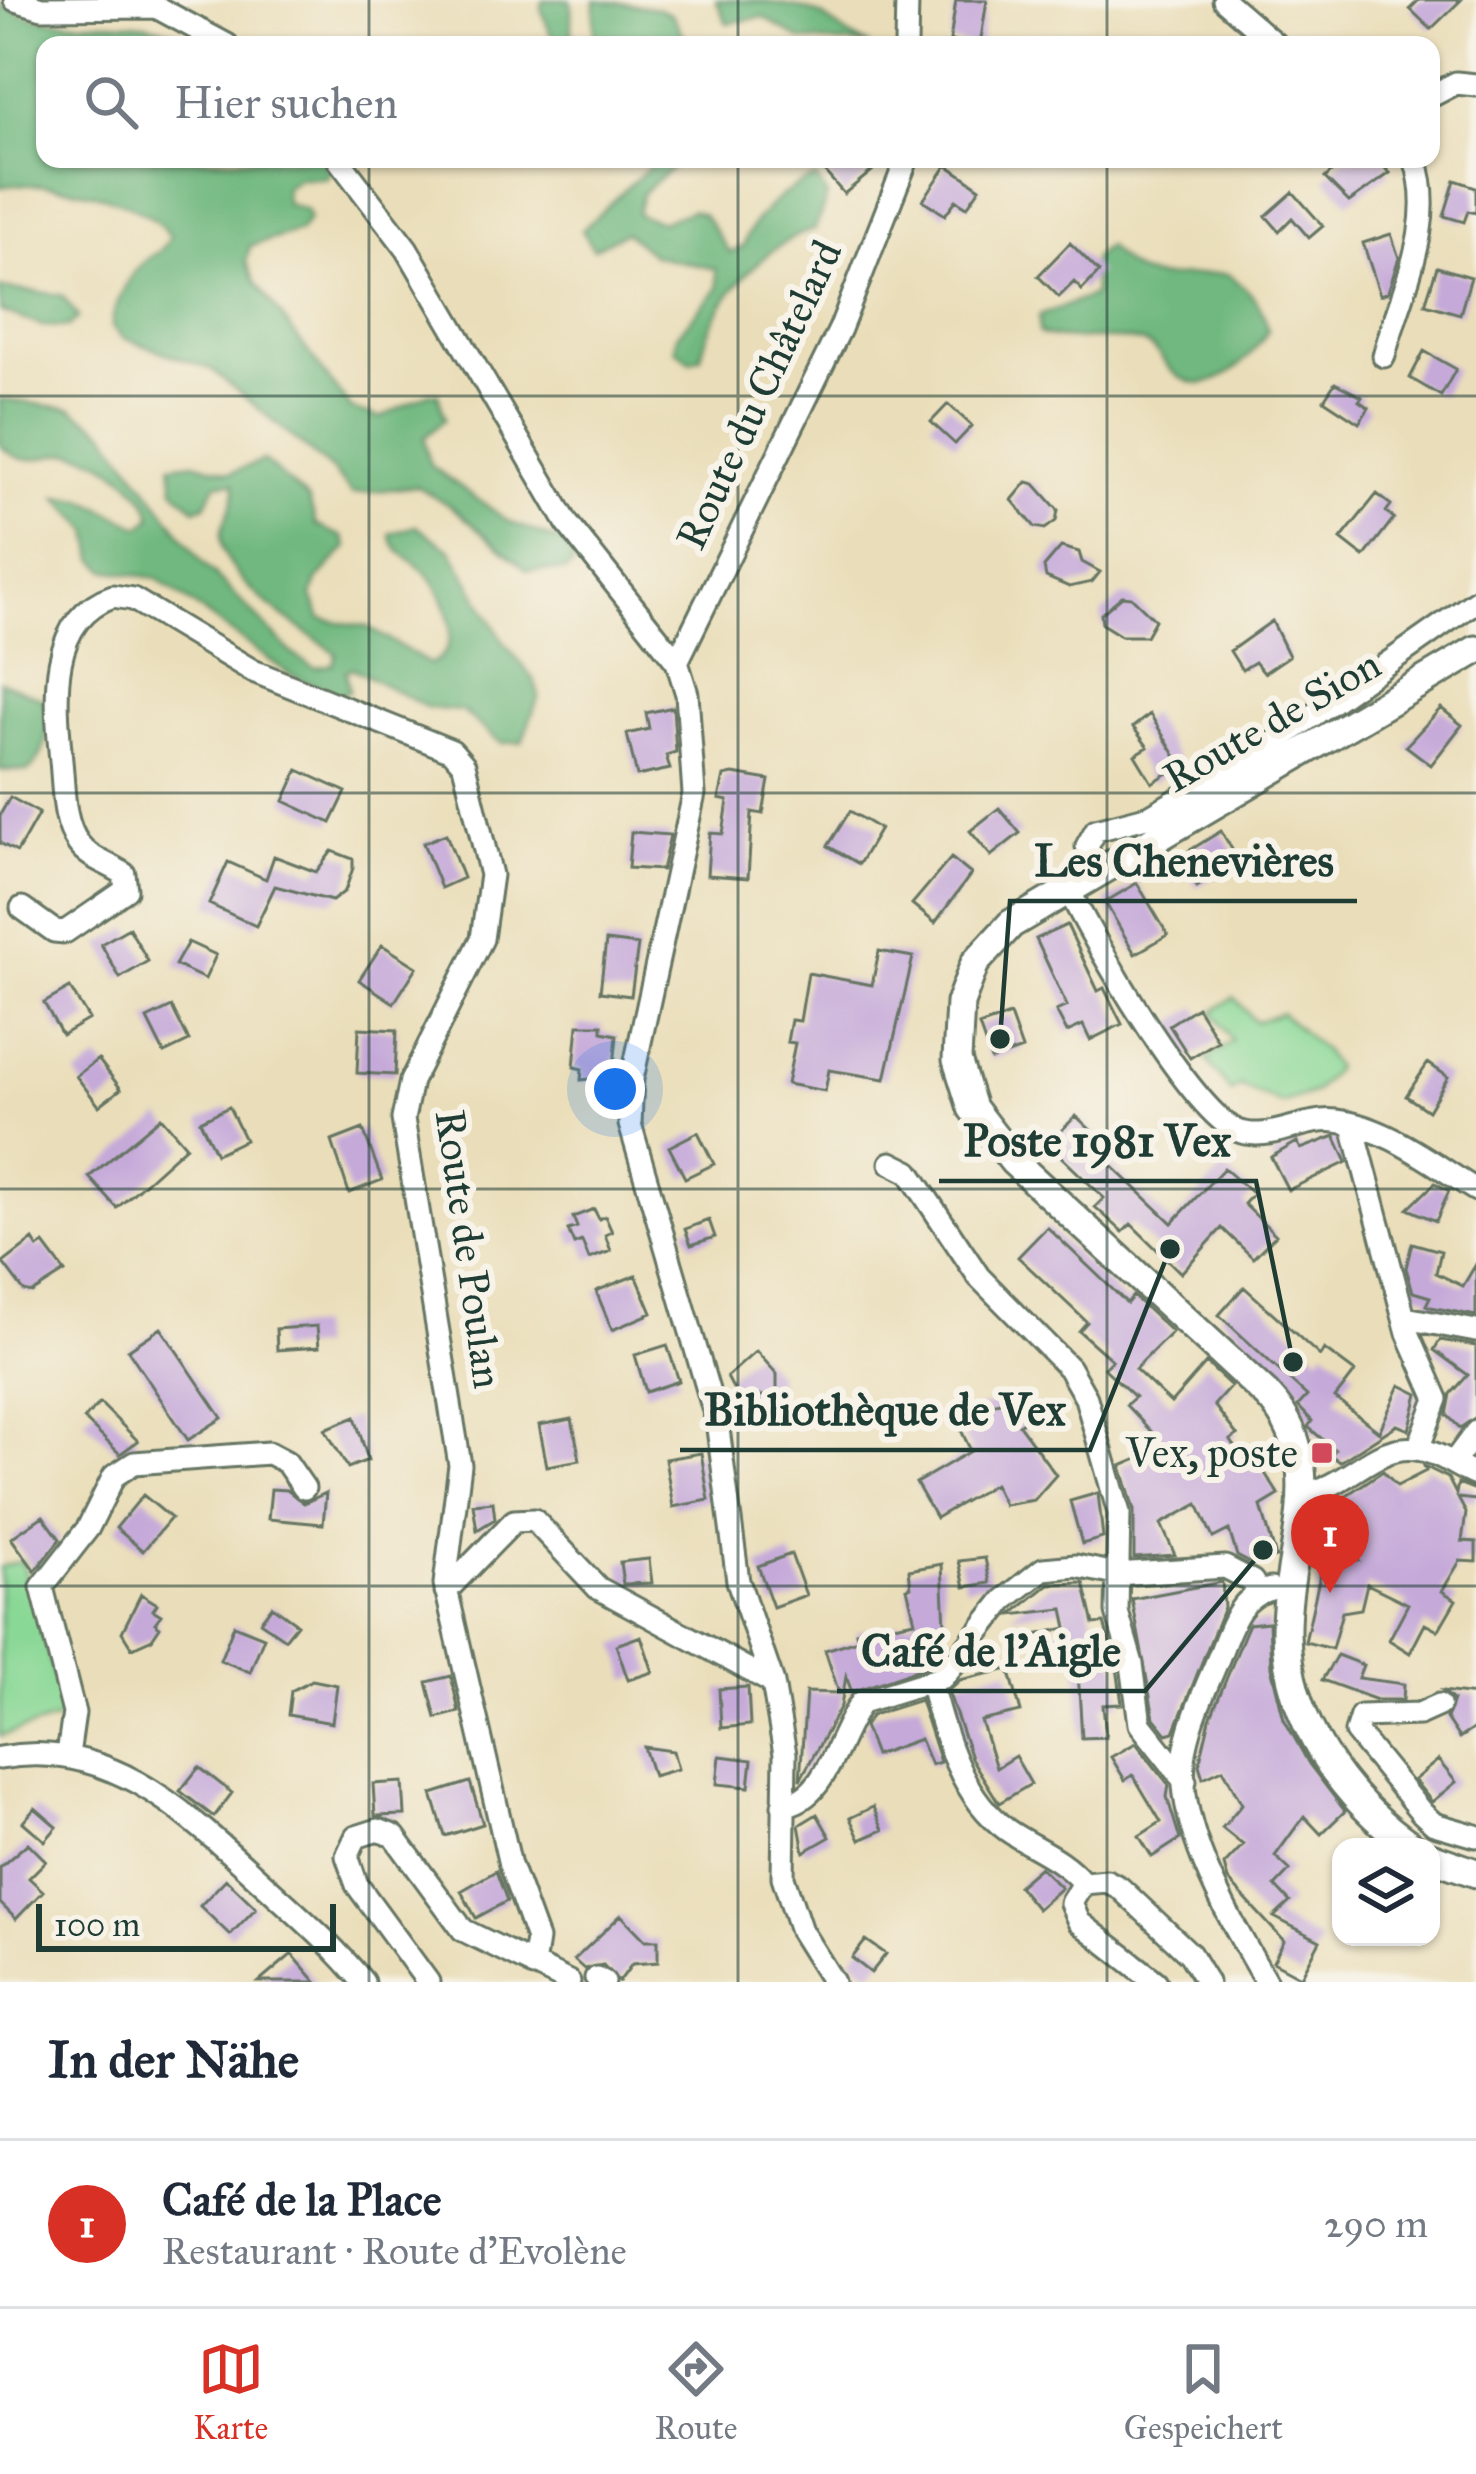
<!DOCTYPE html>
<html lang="de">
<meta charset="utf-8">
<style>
body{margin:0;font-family:"IM FELL Great Primer",serif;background:#f6f6f7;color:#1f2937}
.controls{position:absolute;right:36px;bottom:36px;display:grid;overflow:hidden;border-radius:24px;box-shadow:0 3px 9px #0004}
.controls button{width:108px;height:108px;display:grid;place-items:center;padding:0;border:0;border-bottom:3px solid #e0e1e3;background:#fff;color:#1f2937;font:60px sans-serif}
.scale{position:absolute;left:36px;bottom:30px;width:300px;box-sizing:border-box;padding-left:12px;border:6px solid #1f3d34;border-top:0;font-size:33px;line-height:42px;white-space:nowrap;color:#1f3d34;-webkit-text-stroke:9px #f7f3e8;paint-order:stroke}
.you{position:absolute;left:615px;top:1089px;width:42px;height:42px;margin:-30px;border:9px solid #fff;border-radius:50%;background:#1a73e8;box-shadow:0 0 0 18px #1a73e833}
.badge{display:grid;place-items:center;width:78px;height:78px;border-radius:50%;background:#d93025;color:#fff;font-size:39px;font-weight:700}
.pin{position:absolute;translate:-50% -99px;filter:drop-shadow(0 3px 6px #0008)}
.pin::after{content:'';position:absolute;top:63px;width:42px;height:36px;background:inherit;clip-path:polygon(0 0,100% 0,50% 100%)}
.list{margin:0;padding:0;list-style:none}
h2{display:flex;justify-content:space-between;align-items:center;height:156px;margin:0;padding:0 48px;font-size:51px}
h2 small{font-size:39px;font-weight:400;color:#747a83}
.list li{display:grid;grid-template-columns:78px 1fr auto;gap:36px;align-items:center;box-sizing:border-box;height:168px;padding:0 48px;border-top:3px solid #e0e1e3}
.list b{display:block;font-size:45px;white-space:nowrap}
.list p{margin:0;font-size:39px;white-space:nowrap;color:#747a83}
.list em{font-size:39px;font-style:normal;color:#747a83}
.icon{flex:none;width:66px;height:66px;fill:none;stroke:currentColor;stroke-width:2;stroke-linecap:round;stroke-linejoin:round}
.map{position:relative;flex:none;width:1476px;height:1982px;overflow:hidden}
.search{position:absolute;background:#fff;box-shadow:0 3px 9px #0004;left:36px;right:36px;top:36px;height:132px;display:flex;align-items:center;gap:30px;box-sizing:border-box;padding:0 42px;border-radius:24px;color:#747a83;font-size:45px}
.sheet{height:324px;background:#fff}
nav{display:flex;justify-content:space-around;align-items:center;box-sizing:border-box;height:168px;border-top:3px solid #e0e1e3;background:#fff;font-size:33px;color:#747a83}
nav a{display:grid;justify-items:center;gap:6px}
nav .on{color:#d93025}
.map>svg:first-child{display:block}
</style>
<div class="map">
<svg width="1476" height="1982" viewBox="0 0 1476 1982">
<rect width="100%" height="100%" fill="#f7f3e8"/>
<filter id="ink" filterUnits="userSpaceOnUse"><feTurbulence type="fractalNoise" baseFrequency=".00833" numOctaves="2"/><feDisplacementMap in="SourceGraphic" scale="24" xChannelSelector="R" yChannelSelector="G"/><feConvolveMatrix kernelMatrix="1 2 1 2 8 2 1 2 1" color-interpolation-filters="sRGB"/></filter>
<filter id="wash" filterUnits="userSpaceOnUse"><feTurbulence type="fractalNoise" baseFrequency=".004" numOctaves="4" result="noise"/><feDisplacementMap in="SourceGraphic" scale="48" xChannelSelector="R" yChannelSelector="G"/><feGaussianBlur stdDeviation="2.7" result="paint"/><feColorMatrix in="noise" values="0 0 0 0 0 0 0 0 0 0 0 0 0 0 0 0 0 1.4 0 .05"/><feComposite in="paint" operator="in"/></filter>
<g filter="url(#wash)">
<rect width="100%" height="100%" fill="#eadeba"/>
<path fill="#8ad896" stroke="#548a65" stroke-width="3" d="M1234,997L1255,1022L1281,1013L1324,1051L1335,1068L1315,1092L1282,1104L1240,1086L1231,1092L1207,1060L1232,1041L1213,1012Z
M22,1561L66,1717L0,1736V1567Z"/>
<path fill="#6fb87f" stroke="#477a5a" stroke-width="3" d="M543,0H571L572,45H555L541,9Z
M595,0L658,8L672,15L689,45H594Z
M716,0C745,0 806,2 829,21C844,33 851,38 870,45L801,40L763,17L727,23Z
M0,4C64,42 133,0 197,45H45V159H321L330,170L327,178H299L285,188L286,203L306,210L309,218L300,231L250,246L246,262L256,283L351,409L380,418L430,393L438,394L445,419L424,438L430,465L509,522L566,544L573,565L565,571L527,570L452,507L417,486L352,494L332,470L211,369L123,338L112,327C111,310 129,276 142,264C154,252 163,254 170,236C143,196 45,178 0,187Z
M658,159H683L642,193L637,214L661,222L692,210L704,215L730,253L744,246C750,218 789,185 816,178L827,196L815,229C763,244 712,303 701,357L691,361L675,349L677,335L718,288L716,269L653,255L625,232L593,249L582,230Z
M1107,246C1150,297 1172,270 1227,274C1248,287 1264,306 1268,331C1248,362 1206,406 1170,369C1162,360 1156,347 1143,343C1110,333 1071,345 1039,333V316L1094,295L1093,258Z
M0,288L62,295L78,317L68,327L43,326L0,311Z
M0,399L72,409L105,431L202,562L294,655L315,668L333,664L336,653C304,630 230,586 222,545C217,522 239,506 234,483H217L205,505L195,509L174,489L171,465L194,462L231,473L263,460L309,500L316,525L343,537L347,547L317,580L312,596L321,619L367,627L430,664C464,649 448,601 430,577C418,562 394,554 390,534L416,526L451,550L504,642L534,680L539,696L522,742L501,743L462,711L428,708L352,668L346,671L349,691L337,695L289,674L156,578L106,570L95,559L90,531L57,497L83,499L140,527L152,518C149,489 98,451 68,453C39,455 26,471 0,445Z
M0,681L43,699C49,725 50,753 28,771L0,770Z"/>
<g id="blocks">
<path fill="#c5a9d9" d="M956,0H987L980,45L950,41Z
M1419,0H1461L1431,29L1410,9Z
M841,159H862L872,171L844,194L825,172Z
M1345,159H1392L1384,167L1390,173L1349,202L1325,178Z
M947,165L980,188L967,207L956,200L945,215L923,200Z
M1455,180L1476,187V213L1468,211L1464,222L1444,216Z
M1293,192L1323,226L1309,238L1292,218L1279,231L1266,216Z
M1391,234L1399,258L1388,292L1380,295L1363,243Z
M1070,243L1099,272L1082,290L1074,282L1059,297L1038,276Z
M1437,267L1471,277L1460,314L1425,304Z
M1424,351L1456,369L1441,396L1410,378Z
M1335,383L1362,397L1359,401L1369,408L1359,423L1324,400Z
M948,404L972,426L955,444L931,422Z
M1027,482L1035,484L1058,510L1056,521L1045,529L1035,527L1012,500Z
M1377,494L1391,505L1386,512L1394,518L1364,557L1341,539Z
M1061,547L1079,552L1082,562L1100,572L1092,582L1069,587L1046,577L1044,567Z
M1122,596L1131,597L1155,620L1146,636H1121L1102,624L1101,614Z
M1272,621L1289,656L1264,673L1255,662L1242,670L1230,651Z
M673,707L676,752L666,755L670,769L637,776L627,734L649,729L646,713Z
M1441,708L1462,725L1431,765L1406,746Z
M1150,714L1181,765L1152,783L1135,755L1148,747L1133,727Z
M298,770L346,792L331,823L284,801Z
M733,774L769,780L763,814L752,812L748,878L707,875L710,833L723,834L728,801L719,799L724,776Z
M10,797L39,813L17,852L0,843V815Z
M999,808L1020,833L991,856L970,831Z
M850,811L880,829L859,864L828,846Z
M1221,831L1239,861L1197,887L1179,857Z
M631,832L670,835L662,870L628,868Z
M446,834L463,878L441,888L423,843Z
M332,851L353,859V868L345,891L332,901L275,886L256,926L209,904L228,862L266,879L274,856L316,872Z
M951,858L971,874L935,923L912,904Z
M1137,883L1168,935L1135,954L1105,902Z
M1067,925L1098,991L1104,988L1122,1024L1090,1040L1083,1025L1067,1032L1056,1011L1067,1006L1036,939Z
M129,928L148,961L120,978L101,944Z
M606,941L638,945L631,996L600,992Z
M188,942L216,955L205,979L175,965Z
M382,945L417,967L394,1003L359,980Z
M879,951L913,957L885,1079L829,1070L825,1091L787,1084L795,1043L787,1042L791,1020L800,1021L808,973L872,985Z
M70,988L89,1019L62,1035L44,1003Z
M172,1007L189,1041L164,1053L147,1019Z
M1197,1007L1218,1041L1190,1058L1169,1025Z
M1010,1015L1022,1049L991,1060L979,1026Z
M578,1025H602V1032L617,1035L614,1066L606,1077L581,1080L582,1069L574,1067Z
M359,1028L397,1030L395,1075L357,1073Z
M98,1059L121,1089L99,1106L76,1076Z
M1428,1063L1448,1077L1428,1111L1406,1096Z
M229,1107L245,1140L216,1154L200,1121Z
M1076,1116L1115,1153L1107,1161L1172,1223L1224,1168L1253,1194L1244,1204L1276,1235L1253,1258L1222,1228L1181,1273L1131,1224L1123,1232L1095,1207L1104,1198L1048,1144Z
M161,1117L186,1146L117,1208L89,1177Z
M363,1129L382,1180L349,1193L332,1141Z
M698,1132L714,1164L685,1178L669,1147Z
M1335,1136L1347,1162L1288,1190L1271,1157L1297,1142L1301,1149Z
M1435,1183L1449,1191L1436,1221L1408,1209Z
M594,1209L599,1219L605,1216L612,1232L605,1235L611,1251L589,1259L582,1241L574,1244L568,1230L577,1227L573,1217Z
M709,1220L715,1237L691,1245L685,1229Z
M1047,1227L1127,1303L1133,1296L1172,1332L1135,1369L1171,1403L1206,1363L1231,1386L1214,1405L1237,1435L1230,1440L1254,1471L1261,1467L1279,1495L1261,1506L1276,1557L1252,1564L1237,1556L1229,1530L1213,1538L1198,1504L1161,1524L1175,1555L1134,1558V1510L1121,1466L1166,1447L1126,1405L1135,1397L1104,1368L1112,1360L1079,1331L1087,1322L1018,1257Z
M33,1240L38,1248L44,1244L65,1272L32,1293L24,1291L3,1263Z
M1412,1243L1441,1251L1436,1273L1463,1286L1476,1264V1316L1431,1307L1426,1305L1430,1297L1413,1292L1406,1268Z
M636,1275L652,1313L612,1330L596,1291Z
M1244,1287L1320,1356L1324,1349L1355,1372L1335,1398L1379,1432L1400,1385L1418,1394L1409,1430L1397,1425L1340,1462L1331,1455L1335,1450L1308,1427L1312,1421L1298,1406L1307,1396L1219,1315Z
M317,1326L319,1347L277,1350L276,1329Z
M161,1328L222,1418L188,1440L128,1350Z
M1440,1340L1476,1346V1417L1460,1428L1447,1415L1451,1394L1468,1375L1434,1350Z
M667,1345L679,1381L646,1392L635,1355Z
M756,1351L777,1374V1396H737L727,1377Z
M1011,1399L1025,1420L1019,1425L1056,1475L1034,1500L1004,1505L994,1484L936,1518L916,1483L971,1451L960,1428L980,1407Z
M100,1403L138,1441L120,1454L84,1419Z
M355,1417L368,1460L348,1468L325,1429Z
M572,1419L580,1460L547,1466L539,1425Z
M701,1453L709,1500L673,1507L665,1459Z
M1424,1466L1448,1478L1456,1494L1458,1483L1476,1490V1500L1458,1498L1466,1513L1462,1541L1476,1542V1562L1460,1561L1442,1591L1456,1600L1438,1631L1425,1624L1410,1653L1389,1640L1408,1604L1367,1584L1361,1609L1342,1612L1332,1649L1305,1642L1325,1553L1358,1560L1318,1514L1383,1471L1397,1486L1426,1471Z
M271,1489L287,1490L304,1503L326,1493L323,1524L268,1519Z
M1098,1493L1103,1538L1082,1544L1070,1501Z
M143,1495L171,1518L143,1551L116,1528Z
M493,1502L495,1519L477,1530L473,1504Z
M43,1516L60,1539L35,1571L11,1538Z
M791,1554L806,1595L773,1607L758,1566Z
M985,1558L990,1583L965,1587L959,1561Z
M649,1559L652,1583L623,1584L620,1562Z
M942,1564L946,1648L936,1649L934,1664L852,1692L846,1676L841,1706L800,1780L806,1692L839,1693L825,1650L858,1640L856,1632L915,1621L907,1588L911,1587L909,1570Z
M1222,1582L1224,1607L1174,1732L1167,1734L1154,1718L1132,1599Z
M1084,1583L1094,1624L1104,1623L1117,1667L1122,1704L1103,1705L1106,1737L1082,1738L1077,1655L1038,1653L1035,1635L1067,1628L1063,1609L1011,1615L1049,1584Z
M141,1594L157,1604L153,1610L161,1615L155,1623L160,1627L152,1639L132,1648L122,1632Z
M272,1606L297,1624L285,1639L260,1622Z
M1269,1622L1271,1667L1284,1719L1309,1764L1345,1811L1321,1834L1304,1816L1275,1856L1290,1870L1275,1886L1290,1902L1274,1917L1320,1941L1301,1977L1273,1962L1284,1941L1228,1880L1224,1865L1243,1845L1222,1828L1242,1804L1223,1769L1203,1778L1199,1765L1210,1719L1245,1633L1249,1624Z
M234,1625L264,1637L250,1672L220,1660Z
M641,1636L653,1672L628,1680L616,1645Z
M1337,1655L1363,1665L1358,1678L1404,1684L1403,1700H1377L1322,1680Z
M1009,1669L1021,1712L981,1721L996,1768L1015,1756L1031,1784L999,1803L971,1758L948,1691L960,1680Z
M451,1676L459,1712L436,1718L427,1682Z
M312,1680L337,1685L332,1723L288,1715L291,1691Z
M748,1687L750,1725L721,1728L719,1689Z
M1443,1691L1476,1695V1727L1459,1738L1446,1718L1453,1700Z
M920,1700L940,1762L931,1765L920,1739L875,1755L864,1726L872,1715Z
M1136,1743L1169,1785L1167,1797L1180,1839L1152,1857L1139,1836L1161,1822L1133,1775L1125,1780L1111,1757Z
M644,1747L673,1751L678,1769L653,1776Z
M720,1756L752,1760L749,1787L717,1784Z
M1438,1760L1456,1782L1432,1802L1414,1780Z
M199,1767L232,1793L214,1817L180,1791Z
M403,1782L405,1815L375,1816L373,1784Z
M470,1782L483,1824L445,1836L432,1794Z
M873,1807L883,1830L860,1840L850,1818Z
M35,1808L57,1827L45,1841L23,1822Z
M817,1814L830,1837L804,1852L799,1825Z
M28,1843L46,1861L29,1878L43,1891L16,1919L0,1903V1867Z
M1040,1867L1061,1888L1037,1909L1018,1886Z
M496,1871L507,1901L476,1918L461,1891Z
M226,1879L256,1908L230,1935L200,1906Z
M621,1915L645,1940H658V1962L632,1964L619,1982L603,1965L584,1969L574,1960Z
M866,1940L886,1954L871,1973L852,1958Z
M292,1954L316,1982H259L285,1960Z"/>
</g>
</g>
<g filter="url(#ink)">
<use href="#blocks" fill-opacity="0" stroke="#667563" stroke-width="3"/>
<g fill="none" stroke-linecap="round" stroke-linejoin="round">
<defs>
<path id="minor" d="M15,0L42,8L156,7L227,45
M1224,0L1276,45
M906,45L907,0
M1431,96L1456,83L1476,85
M338,159L407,249L567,523L677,662L687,694L694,794L632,1079L630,1124L717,1421L738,1581L773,1683L785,1754L783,1877L801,1931L833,1982
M1384,356C1400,293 1438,225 1415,159
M677,662L840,329L907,159
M1095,872L1087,846L1096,830L1150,816L1277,741L1476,601
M1068,888C1092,939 1189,1108 1236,1130C1268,1144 1303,1117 1336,1121C1386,1126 1434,1165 1476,1190
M22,908L54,931L65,932L126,890L124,874C109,863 89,859 78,843C62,820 64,788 61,761C56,706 45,619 113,596L133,599L253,671L452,751L464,765L491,875L482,939L411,1081L403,1119L460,1465L445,1584L510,1865L537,1939L533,1966
M1353,1126L1408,1333L1437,1399L1418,1449
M891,1163L909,1172L979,1277L1069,1368L1086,1398L1119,1513L1117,1612L1132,1664L1140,1724L1185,1781
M1405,1318L1476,1331
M1453,1463L1476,1432
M1304,1493C1346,1489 1374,1443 1416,1449C1437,1451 1456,1467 1476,1475
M446,1591L514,1521L534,1520L598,1588L773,1683
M931,1684C944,1736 962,1798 1007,1830C1033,1848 1063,1858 1083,1883
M1439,1705L1419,1714L1361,1716L1356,1732L1422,1813L1434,1824L1476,1836
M68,1755L74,1713L42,1587L88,1528L114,1476L134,1463L269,1453L286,1462L304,1488
M0,1758C112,1737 188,1815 264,1884C299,1916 334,1946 363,1982
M783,1805C828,1800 837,1734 862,1702L943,1677L1004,1600L1043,1569L1076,1566L1116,1574L1225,1567L1252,1581L1259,1592
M596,1978L604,1982
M428,1982L357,1885L347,1856L356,1837L378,1830L394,1836L463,1930L569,1982
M1156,1982L1079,1922L1071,1903L1083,1883L1107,1881L1120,1888L1190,1954L1207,1982
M1266,1982C1231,1921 1170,1820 1186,1747C1192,1717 1206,1688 1218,1659C1230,1630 1237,1597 1271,1589"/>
<path id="major" d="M1413,1847C1343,1799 1287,1719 1286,1633C1285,1550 1333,1465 1267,1395L1013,1161L972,1108L957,1060L960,1003L975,963L1011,924L1476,650
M1431,1857L1476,1873"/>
</defs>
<use href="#minor" stroke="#667563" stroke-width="27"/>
<use href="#major" stroke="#667563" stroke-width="33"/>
<use href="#minor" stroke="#fff" stroke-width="21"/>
<use href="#major" stroke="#fff" stroke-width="27"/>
</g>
</g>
<path fill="none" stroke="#1f3d34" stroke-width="3" stroke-opacity="0.55" d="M369,0V45M738,0V45M1107,0V45M369,159V1982M738,159V1982M1107,159V1982M0,396H1476M0,793H1476M0,1189H1476M0,1586H1476"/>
<rect fill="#d1495b" stroke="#f7f3e8" stroke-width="4.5" x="1310" y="1441" width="24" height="24" rx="6"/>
<g text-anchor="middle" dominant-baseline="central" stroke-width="12" stroke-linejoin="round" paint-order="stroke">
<g font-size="42" fill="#1f3d34" stroke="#f7f3e8">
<text transform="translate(759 395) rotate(-65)">Route du Châtelard</text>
<text transform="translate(1272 721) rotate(-30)">Route de Sion</text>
<text transform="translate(469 1249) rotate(82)">Route de Poulan</text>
</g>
<g font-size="42" fill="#1f3d34" stroke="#f7f3e8" text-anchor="end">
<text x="1298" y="1453">Vex, poste</text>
</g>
</g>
<path fill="none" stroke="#1f3d34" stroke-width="4.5" d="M1000 1039L1010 901H1357M1293 1362L1256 1181H939M1170 1249L1090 1450H680M1263 1550L1145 1691H837"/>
<g fill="#1f3d34" stroke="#f7f3e8" stroke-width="4.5">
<circle cx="1000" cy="1039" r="12"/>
<circle cx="1293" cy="1362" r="12"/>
<circle cx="1170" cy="1249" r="12"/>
<circle cx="1263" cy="1550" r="12"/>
</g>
<g font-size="45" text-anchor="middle" font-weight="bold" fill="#1f3d34" stroke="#f7f3e8" stroke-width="12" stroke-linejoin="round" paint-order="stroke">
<text x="1184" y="876">Les Chenevières</text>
<text x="1097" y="1156">Poste 1981 Vex</text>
<text x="885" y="1425">Bibliothèque de Vex</text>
<text x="991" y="1666">Café de l’Aigle</text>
</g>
</svg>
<div class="controls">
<button><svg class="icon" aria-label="layers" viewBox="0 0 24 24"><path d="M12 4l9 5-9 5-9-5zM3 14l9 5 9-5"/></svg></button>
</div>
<div class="scale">100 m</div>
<div class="you"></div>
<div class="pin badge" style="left:1330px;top:1593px">1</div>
<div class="search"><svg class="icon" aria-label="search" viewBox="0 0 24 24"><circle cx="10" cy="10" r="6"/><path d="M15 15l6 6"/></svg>Hier suchen</div>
</div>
<section class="sheet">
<h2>In der Nähe<small></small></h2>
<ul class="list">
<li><span class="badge">1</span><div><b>Café de la Place</b><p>Restaurant · Route d'Evolène</p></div><em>290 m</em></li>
</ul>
</section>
<nav>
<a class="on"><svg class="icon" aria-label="map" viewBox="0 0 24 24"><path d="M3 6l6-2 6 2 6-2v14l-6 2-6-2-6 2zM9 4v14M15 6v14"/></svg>Karte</a>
<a><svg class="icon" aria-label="directions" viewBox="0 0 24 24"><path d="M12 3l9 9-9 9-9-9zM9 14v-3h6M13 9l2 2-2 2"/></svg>Route</a>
<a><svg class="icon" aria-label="saved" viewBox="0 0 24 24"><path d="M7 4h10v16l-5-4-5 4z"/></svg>Gespeichert</a>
</nav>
